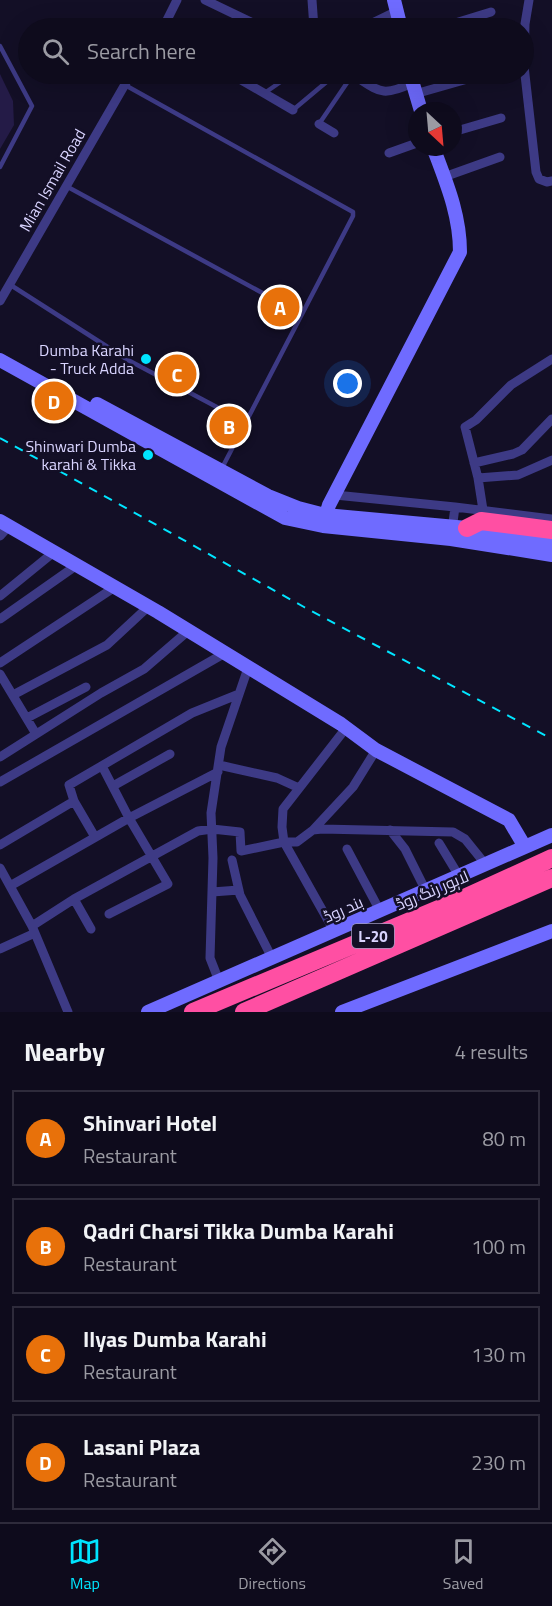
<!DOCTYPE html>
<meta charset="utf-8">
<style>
body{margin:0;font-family:"Titillium Web",Cairo,sans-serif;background:#1c1929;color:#f1f3f6}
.compass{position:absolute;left:408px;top:102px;width:54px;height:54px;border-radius:50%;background:#0e0b1c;box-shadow:0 6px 24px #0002;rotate:154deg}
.you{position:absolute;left:348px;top:384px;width:21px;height:21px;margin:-15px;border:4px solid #fff;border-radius:50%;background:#1a73e8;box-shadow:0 0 0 9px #1a73e833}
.badge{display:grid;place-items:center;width:39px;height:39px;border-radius:50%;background:#00e5ff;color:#fff;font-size:20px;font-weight:700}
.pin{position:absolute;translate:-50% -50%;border:3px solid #fff;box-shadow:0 2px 6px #0006}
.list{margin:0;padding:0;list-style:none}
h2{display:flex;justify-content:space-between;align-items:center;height:78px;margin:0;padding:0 24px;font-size:26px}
h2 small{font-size:20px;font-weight:400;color:#9b9ba3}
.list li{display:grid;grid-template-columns:39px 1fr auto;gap:18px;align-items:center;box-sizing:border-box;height:96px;margin:0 12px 12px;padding:0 12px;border:2px solid #2e2b3b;border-radius:0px}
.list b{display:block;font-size:22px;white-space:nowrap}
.list p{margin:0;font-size:20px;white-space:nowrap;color:#9b9ba3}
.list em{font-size:20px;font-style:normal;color:#9b9ba3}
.icon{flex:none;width:33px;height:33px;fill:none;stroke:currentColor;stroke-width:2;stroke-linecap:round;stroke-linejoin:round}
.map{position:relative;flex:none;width:552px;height:1012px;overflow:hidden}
.search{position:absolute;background:#0e0b1c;box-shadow:0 6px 24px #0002;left:18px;right:18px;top:18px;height:66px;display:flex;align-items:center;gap:15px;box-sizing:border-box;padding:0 21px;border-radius:33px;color:#9b9ba3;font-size:22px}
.sheet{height:510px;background:#0e0b1c}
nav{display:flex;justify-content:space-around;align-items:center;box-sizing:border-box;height:84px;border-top:2px solid #2e2b3b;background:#0e0b1c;font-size:16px;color:#9b9ba3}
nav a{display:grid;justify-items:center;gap:3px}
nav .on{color:#00e5ff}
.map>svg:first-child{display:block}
</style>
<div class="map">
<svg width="552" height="1012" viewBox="0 0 552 1012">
<rect width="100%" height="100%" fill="#130f26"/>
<path fill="#241b47" d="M0,74L13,101L14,125L0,149Z"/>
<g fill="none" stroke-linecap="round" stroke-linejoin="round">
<path stroke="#3d3a85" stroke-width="4.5" d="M0,46L32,106L0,167
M242,80L251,74
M125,85L353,212V216L222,468
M266,92L292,74
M293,110L336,74
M319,124L353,74
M66,186L301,314
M9,284L128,360L245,422"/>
<path stroke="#3d3a85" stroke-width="9" d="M205,0L263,28
M312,0L314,28
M529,0L525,24L524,66L536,172L539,179L547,182L552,181
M163,28L177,0
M362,28L395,12
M439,28L491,12
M231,74L293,110
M352,74C379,91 381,98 412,83
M415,94L485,74
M319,124L334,133
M453,132L501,118
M389,153L417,143
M444,177L500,157
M0,301L131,74
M474,463L513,454L522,450L552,419
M478,478L518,475L552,460
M335,495L455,507
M483,510L478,478L465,427L476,420L511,385L552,359
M452,530L455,507L552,519
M0,536L9,526
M0,596L54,552
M0,619L77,565
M0,663L115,587
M0,674L36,734
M13,695L107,645L149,606
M27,718L86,687
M0,757L101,693L144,669L188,631
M219,765L277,778L299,788
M102,766L129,818L168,884L109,914
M0,782L225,653
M113,786L170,754
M74,801L95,837
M313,830L353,787L376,750
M390,830L405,849L426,891
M439,843L459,876
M0,845L74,801L69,785L192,713L239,694
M347,849L380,911
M232,860L240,895L272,958
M0,868L32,926L68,1012
M10,886L129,818L218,772
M212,892L239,890
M74,899L91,929
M32,926L74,899L198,831L212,829L240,832L241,851L284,842H297L313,830L322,829L453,832L465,839L486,865
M334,931L284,842L282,827L283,809L346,728
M0,949L35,933
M219,981L210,958L213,858L211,813L221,747L248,668"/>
<path stroke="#6f6bff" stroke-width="14" d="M394,0L401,28
M410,74L421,111
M0,360L285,518L323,526L451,539L552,555
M97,404L268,496L298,508L325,515L467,528L552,542
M0,521L158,612L341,724L376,750L509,820L525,847
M324,522L329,505L460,252C460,214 446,182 433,147
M148,1012L552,835
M342,1012L552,931"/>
<path stroke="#ff4fa3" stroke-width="18" d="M467,528L481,521L552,530
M193,1012L460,900L552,858
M244,1012L552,878"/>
<path stroke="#00e5ff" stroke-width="2" stroke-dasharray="9 8" stroke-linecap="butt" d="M0,438L304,607L552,739"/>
</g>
<g fill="#00e5ff" stroke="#130f26" stroke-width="2">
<circle cx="146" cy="359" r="6"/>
<circle cx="148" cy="455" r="6"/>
</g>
<g text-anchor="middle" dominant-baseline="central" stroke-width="5" stroke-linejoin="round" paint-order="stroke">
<rect fill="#130f26" stroke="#9e99be" stroke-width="1.5" x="352" y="924" width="42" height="24" rx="4.5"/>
<g font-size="15" font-weight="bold" fill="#d9d4ff">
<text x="373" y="936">L-20</text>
</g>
<g font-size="16" fill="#d9d4ff" stroke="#130f26">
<text transform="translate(52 180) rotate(-60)">Mian Ismail Road</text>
<text transform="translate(432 890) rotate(-23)">لاہور رنگ روڈ</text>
<text transform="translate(343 909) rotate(-24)">بند روڈ</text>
</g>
<g font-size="16" fill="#d9d4ff" stroke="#130f26" text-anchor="end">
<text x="134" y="350">Dumba Karahi<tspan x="134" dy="18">- Truck Adda</tspan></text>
<text x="136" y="446">Shinwari Dumba<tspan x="136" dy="18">karahi &amp; Tikka</tspan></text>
</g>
</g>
</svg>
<svg class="compass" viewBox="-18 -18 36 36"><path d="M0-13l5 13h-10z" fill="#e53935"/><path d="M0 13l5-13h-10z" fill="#9b9ba3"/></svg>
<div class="you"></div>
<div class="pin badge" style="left:280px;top:307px;background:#e8710a">A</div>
<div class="pin badge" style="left:229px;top:426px;background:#e8710a">B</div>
<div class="pin badge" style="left:177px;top:374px;background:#e8710a">C</div>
<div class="pin badge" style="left:54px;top:401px;background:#e8710a">D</div>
<div class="search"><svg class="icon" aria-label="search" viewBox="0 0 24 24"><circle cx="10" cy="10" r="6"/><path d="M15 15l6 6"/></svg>Search here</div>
</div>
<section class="sheet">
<h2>Nearby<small>4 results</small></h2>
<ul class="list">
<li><span class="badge" style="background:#e8710a">A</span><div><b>Shinvari Hotel</b><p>Restaurant</p></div><em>80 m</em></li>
<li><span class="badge" style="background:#e8710a">B</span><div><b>Qadri Charsi Tikka Dumba Karahi</b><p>Restaurant</p></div><em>100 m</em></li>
<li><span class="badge" style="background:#e8710a">C</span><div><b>Ilyas Dumba Karahi</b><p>Restaurant</p></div><em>130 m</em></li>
<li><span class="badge" style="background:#e8710a">D</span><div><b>Lasani Plaza</b><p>Restaurant</p></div><em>230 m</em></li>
</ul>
</section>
<nav>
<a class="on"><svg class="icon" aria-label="map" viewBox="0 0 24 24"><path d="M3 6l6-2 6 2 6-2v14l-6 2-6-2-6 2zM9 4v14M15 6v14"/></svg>Map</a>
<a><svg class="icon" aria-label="directions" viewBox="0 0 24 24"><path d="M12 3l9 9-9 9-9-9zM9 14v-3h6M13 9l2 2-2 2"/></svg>Directions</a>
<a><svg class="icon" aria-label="saved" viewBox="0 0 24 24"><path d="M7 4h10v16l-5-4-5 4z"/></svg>Saved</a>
</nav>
